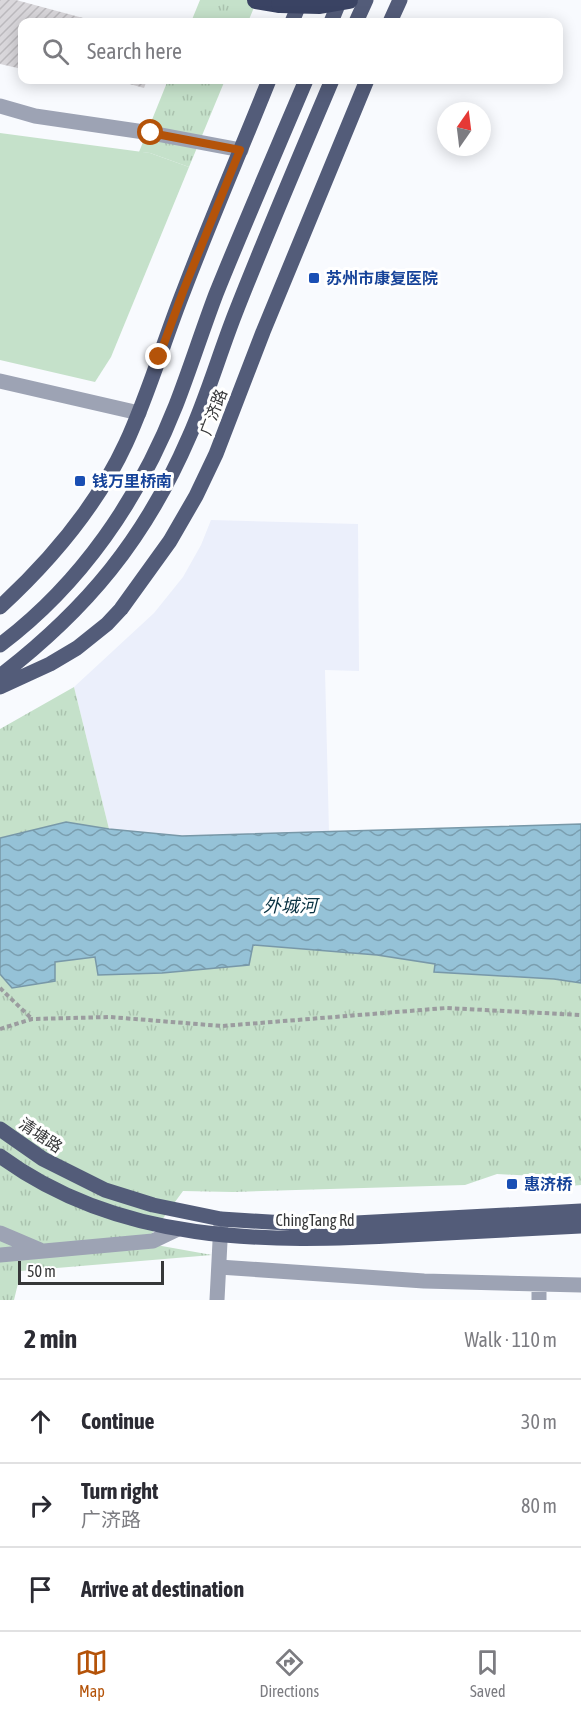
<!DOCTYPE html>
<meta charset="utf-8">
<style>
body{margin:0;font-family:"Asap Condensed","Noto Sans SC",sans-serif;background:#f2f2f3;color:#2b2b33}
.compass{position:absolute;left:437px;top:102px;width:54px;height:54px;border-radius:50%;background:#fff;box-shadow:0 3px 15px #0003;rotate:14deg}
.scale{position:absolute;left:18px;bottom:15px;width:146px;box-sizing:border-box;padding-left:6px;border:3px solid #363739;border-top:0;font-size:16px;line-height:21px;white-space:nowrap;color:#363739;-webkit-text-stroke:4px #fff;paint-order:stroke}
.stop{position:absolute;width:18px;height:18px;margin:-14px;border:4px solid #b45309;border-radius:50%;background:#fff}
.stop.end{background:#b45309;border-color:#fff;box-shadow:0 2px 6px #0008}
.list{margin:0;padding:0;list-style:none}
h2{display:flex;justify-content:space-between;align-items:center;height:78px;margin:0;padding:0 24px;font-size:26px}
h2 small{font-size:20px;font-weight:400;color:#7c7c81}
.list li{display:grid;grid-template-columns:39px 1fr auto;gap:18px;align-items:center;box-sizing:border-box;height:84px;padding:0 24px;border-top:2px solid #e1e1e2}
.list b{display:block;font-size:22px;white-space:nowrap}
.list p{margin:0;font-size:20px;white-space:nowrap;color:#7c7c81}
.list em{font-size:20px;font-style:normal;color:#7c7c81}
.icon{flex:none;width:33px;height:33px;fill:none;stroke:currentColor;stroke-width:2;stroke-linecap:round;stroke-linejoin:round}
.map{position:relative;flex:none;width:581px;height:1300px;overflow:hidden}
.search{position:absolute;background:#fff;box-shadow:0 3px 15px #0003;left:18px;right:18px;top:18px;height:66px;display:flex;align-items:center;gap:15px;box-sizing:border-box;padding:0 21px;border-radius:12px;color:#7c7c81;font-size:22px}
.sheet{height:330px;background:#fff}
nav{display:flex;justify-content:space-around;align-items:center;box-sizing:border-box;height:84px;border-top:2px solid #e1e1e2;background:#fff;font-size:16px;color:#7c7c81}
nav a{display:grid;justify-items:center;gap:3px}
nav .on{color:#b45309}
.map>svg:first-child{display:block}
</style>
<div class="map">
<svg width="581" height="1300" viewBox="0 0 581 1300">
<defs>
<pattern id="park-tufts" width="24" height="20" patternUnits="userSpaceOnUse" patternTransform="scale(1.5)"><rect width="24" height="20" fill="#c5e1ca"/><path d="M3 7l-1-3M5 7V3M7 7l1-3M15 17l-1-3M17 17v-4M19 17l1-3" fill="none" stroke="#aac2ae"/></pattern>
<pattern id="water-waves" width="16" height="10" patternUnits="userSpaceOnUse" patternTransform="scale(1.5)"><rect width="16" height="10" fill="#95c2d7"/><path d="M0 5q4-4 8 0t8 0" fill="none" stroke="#7a9eaf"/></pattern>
<pattern id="building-hatch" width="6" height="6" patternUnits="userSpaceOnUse" patternTransform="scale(1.5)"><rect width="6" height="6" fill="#d9d7db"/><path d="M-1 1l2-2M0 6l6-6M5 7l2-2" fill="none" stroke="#bbb9bd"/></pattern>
</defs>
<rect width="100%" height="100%" fill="#f8fafe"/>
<path fill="#ebeffb" d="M211,520L358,524L359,671L325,670L329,832L182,836L109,829L74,687L154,613L183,577L201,545Z"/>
<path fill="#c5e1ca" d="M0,133L150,153L189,167L111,357L95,382L0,360Z"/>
<path fill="url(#park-tufts)" d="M200,0H257L248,22H191Z
M168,80H225L189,167L150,153L139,152Z
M74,687L109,829L66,822L0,838V729Z
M253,945L377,955L435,964V972L554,979L581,983V1185L570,1186L534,1176L497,1174L465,1185L233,1192L183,1191L145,1243L212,1255L21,1271L14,1300H0V974L54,962L96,957L98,975L217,968Z"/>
<path fill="url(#water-waves)" stroke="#7898a8" stroke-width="1.5" d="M66,822L109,829L182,836L581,824V983L554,979L434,972L435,964L377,955L253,945L249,965L162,973L98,975L95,957L55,962V981L12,988L0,974V838Z"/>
<path fill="url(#building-hatch)" d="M0,0H16L98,22H22V69L0,64Z
M115,80H147L144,88Z"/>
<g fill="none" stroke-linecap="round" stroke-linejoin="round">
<path stroke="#9b9c9f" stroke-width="4" stroke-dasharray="4.5 3" stroke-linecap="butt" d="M0,988L32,1019
M0,1029L32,1019L110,1017L222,1026L446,1008L581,1015"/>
<path stroke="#9da3b4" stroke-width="15" d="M0,106L35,116L151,133L241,150
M0,381L139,413
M0,1233L40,1250
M0,1255L153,1241L178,1229
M219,1267L424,1281L581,1285
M217,1300L221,1222
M539,1300V1284"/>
<path stroke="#535c79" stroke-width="15" d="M292,22L301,0
M331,22L340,0
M356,22L366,0
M390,22L400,0
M0,607C51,560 97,506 126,443C149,393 164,340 184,290C211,219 241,150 269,80
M0,645C81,584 139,499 176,405C190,369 202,331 216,294C245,222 276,151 306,80
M0,676C87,609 145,539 189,437C207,397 219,355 235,314C266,235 299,158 332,80
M0,687L50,664L77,648L107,624L121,609L170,541L196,496L216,454L263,332L367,80
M0,1129L43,1159L105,1190L153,1205L221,1219L318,1225L581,1211
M0,1156C120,1244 265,1243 408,1235C465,1232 523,1229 581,1226"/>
<path stroke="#3a4363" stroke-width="18" d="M256,0L280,4"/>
<path stroke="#3a4363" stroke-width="18" d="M280,4L320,5L349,0"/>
</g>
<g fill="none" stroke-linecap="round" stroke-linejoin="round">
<path stroke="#b45309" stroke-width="8" d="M151,133L240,150L184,289L159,357"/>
</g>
<g fill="#1a4fb4" stroke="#fff" stroke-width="2">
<rect x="308" y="272" width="12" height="12" rx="3"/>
<rect x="74" y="475" width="12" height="12" rx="3"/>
<rect x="506" y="1178" width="12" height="12" rx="3"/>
</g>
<g text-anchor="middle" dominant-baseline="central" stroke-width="6" stroke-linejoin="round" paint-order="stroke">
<g font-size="16" font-weight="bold" fill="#164399" stroke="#fff" text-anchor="start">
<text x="326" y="278">苏州市康复医院</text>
<text x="92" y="481">钱万里桥南</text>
<text x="524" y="1184">惠济桥</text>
</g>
<g font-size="16" fill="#363739" stroke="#fff">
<text transform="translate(213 412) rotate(-69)">广济路</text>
<text transform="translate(41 1135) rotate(34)">清塘路</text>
<text x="315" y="1220">ChingTang Rd</text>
</g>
<g font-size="18" font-style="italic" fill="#093242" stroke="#fff">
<text x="290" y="905">外城河</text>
</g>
</g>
</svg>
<svg class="compass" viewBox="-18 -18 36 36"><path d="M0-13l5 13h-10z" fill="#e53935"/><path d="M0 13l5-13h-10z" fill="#7c7c81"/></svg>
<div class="scale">50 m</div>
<div class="stop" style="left:151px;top:133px"></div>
<div class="stop end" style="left:159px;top:357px"></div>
<div class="search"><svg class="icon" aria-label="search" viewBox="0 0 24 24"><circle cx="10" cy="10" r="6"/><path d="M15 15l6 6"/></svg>Search here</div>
</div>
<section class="sheet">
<h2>2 min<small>Walk · 110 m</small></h2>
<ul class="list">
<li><svg class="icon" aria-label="ahead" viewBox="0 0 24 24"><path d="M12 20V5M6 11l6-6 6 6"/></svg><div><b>Continue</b></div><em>30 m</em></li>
<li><svg class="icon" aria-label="right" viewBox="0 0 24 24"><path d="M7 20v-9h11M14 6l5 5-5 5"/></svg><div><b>Turn right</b><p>广济路</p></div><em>80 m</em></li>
<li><svg class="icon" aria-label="arrive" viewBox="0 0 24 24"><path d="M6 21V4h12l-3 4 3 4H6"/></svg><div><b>Arrive at destination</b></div></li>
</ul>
</section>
<nav>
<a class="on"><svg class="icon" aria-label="map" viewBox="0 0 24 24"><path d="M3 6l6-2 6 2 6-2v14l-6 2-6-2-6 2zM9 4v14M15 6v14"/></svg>Map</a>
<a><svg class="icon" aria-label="directions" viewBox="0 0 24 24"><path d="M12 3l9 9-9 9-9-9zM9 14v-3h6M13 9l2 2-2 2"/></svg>Directions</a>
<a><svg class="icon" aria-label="saved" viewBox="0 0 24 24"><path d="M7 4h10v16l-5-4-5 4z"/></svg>Saved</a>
</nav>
